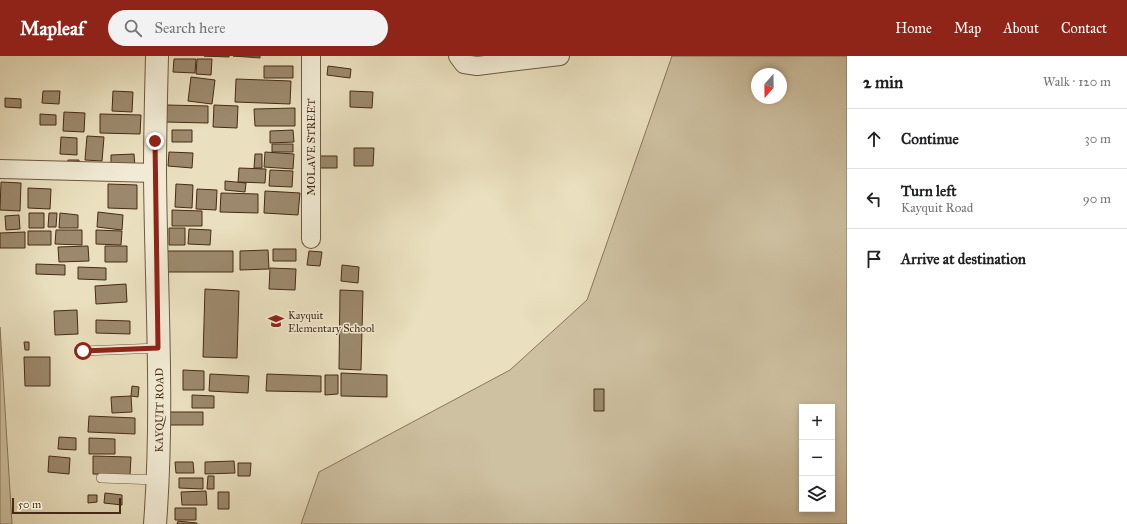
<!DOCTYPE html>
<meta charset="utf-8">
<style>
body{margin:0;font-family:"IM FELL Great Primer",serif;background:#f2f2f2;color:#202124}
.controls{position:absolute;right:12px;bottom:12px;display:grid;overflow:hidden;border-radius:0px;box-shadow:0 2px 6px #0003}
.controls button{width:36px;height:36px;display:grid;place-items:center;padding:0;border:0;border-bottom:1px solid #e0e0e0;background:#fff;color:#202124;font:20px sans-serif}
.compass{position:absolute;left:751px;top:12px;width:36px;height:36px;border-radius:50%;background:#fff;box-shadow:0 2px 6px #0003;rotate:200deg}
.scale{position:absolute;left:12px;bottom:10px;width:109px;box-sizing:border-box;padding-left:4px;border:2px solid #482a14;border-top:0;font-size:11px;line-height:14px;white-space:nowrap;color:#482a14;-webkit-text-stroke:3px #f1ebd5;paint-order:stroke}
.stop{position:absolute;width:12px;height:12px;margin:-9px;border:3px solid #8f2418;border-radius:50%;background:#fff}
.stop.end{background:#8f2418;border-color:#fff;box-shadow:0 1px 4px #0008}
.list{margin:0;padding:0;list-style:none}
h2{display:flex;justify-content:space-between;align-items:center;height:52px;margin:0;padding:0 16px;font-size:17px}
h2 small{font-size:13px;font-weight:400;color:#757577}
.list li{display:grid;grid-template-columns:26px 1fr auto;gap:12px;align-items:center;box-sizing:border-box;height:60px;padding:0 16px;border-top:1px solid #e0e0e0}
.list b{display:block;font-size:15px;white-space:nowrap}
.list p{margin:0;font-size:13px;white-space:nowrap;color:#757577}
.list em{font-size:13px;font-style:normal;color:#757577}
.icon{flex:none;width:22px;height:22px;fill:none;stroke:currentColor;stroke-width:2;stroke-linecap:round;stroke-linejoin:round}
.map{position:relative;flex:none;width:847px;height:468px;overflow:hidden}
header{display:flex;align-items:center;gap:24px;box-sizing:border-box;height:56px;padding:0 20px;background:#8f2418;color:#fff}
header strong{font-size:19px}
nav{display:flex;gap:22px;margin-inline-start:auto;font-size:14px}
.search{width:280px;height:36px;background:#f2f2f2;display:flex;align-items:center;gap:10px;box-sizing:border-box;padding:0 14px;border-radius:22px;color:#757577;font-size:15px}
main{display:flex}
aside{flex:1;background:#fff}
.map>svg:first-child{display:block}
</style>
<header>
<strong>Mapleaf</strong>
<div class="search"><svg class="icon" aria-label="search" viewBox="0 0 24 24"><circle cx="10" cy="10" r="6"/><path d="M15 15l6 6"/></svg>Search here</div>
<nav><a>Home</a><a>Map</a><a>About</a><a>Contact</a></nav>
</header>
<main>
<div class="map">
<svg width="847" height="468" viewBox="0 0 847 468">
<rect width="100%" height="100%" fill="#eae0bf"/>
<filter id="stains"><feTurbulence type="fractalNoise" baseFrequency=".005" numOctaves="4"/><feColorMatrix values="0 0 0 0 .2 0 0 0 0 .09 0 0 0 0 .02 0 0 0 .5 -.17"/></filter>
<radialGradient id="worn" r=".72"><stop offset=".6" stop-color="#630" stop-opacity="0"/><stop offset="1" stop-color="#630" stop-opacity=".3"/></radialGradient>
<path fill="#cec1a2" stroke="#8b765b" fill-rule="evenodd" d="M672,0H847V468H301L319,416L510,314L587,244ZM757,18H781V42H757ZM802,351H832V453H802Z
M0,271L12,468H0Z"/>
<path fill="#9c896d" stroke="#482a14" d="M204,0H229V1Z
M233,0H260V2Z
M174,3H196L195,17L173,16Z
M197,3H212L211,19L196,18Z
M264,10H293V22H264Z
M328,10L351,13L350,22L327,19Z
M191,21L215,24L212,48L188,45Z
M236,23L291,25L290,48L235,46Z
M43,35H60L59,48L42,47Z
M113,35L133,36L132,56L112,55Z
M350,35L373,36L372,52L350,51Z
M5,42L21,43V52L5,51Z
M167,49L208,50V67L166,66Z
M214,49L238,50L237,72L213,71Z
M295,52V70H255L254,53Z
M64,56L85,57L84,76L63,75Z
M40,58L56,59V69H40Z
M100,58L141,59L140,78L100,77Z
M172,74H192V86H172Z
M293,74L294,86L270,87V75Z
M87,80L104,81L102,105L85,104Z
M61,81L77,82V99L60,98Z
M272,88H293V96H272Z
M354,92H374L373,110H354Z
M169,96L193,97L192,112L168,110Z
M265,96L294,98L293,113L264,111Z
M134,98L135,112L111,113V99Z
M255,98H262V112H254Z
M320,100H337V112H320Z
M68,104H79V111H67Z
M239,112L266,113L265,127L238,126Z
M270,114L293,115L292,131L269,130Z
M225,125L246,127L245,136L225,134Z
M1,126L21,127L20,155L0,154Z
M108,128L137,129V153L108,152Z
M176,128L193,129L192,152L175,151Z
M28,132L51,133L50,153L28,152Z
M197,133L217,134L216,154L196,153Z
M265,135L300,137L298,159L264,157Z
M221,137L258,138V157L220,156Z
M172,154L202,155V170H172Z
M98,156L123,159L122,174L97,171Z
M29,157H44V172H29Z
M49,157H57L56,171H48Z
M60,157L78,159V172H59Z
M19,159L20,173L6,174L5,160Z
M169,172H185V189H169Z
M189,173L211,174L210,189L188,188Z
M56,174H82V189L55,188Z
M96,174L122,175L121,189L96,188Z
M28,175H51V189H28Z
M25,176V192H0V177Z
M88,190L89,205L59,206L58,191Z
M105,190H127V206H105Z
M273,193H296V205H273Z
M268,194L269,213L240,214V195Z
M163,195H233V216H163Z
M309,195L322,196L320,210L307,209Z
M36,208L65,209V219L36,218Z
M342,209L359,211L358,227L341,225Z
M78,211L106,212V224L78,223Z
M270,212L296,213L295,234L269,233Z
M126,228L127,246L96,248L95,230Z
M205,233L239,235L237,302L203,301Z
M340,234L363,235L361,314L339,313Z
M77,254L78,278L55,279L54,255Z
M96,264L130,265V278L96,277Z
M24,286H29V294H25Z
M24,301H50V330H25Z
M183,314L204,315V334H183Z
M341,317L387,319V341L341,340Z
M210,318L249,320L248,337L209,335Z
M267,318L321,320V336L266,335Z
M325,319H338V338L325,339Z
M132,330L139,331L138,341L131,340Z
M594,333H604V355H594Z
M192,339L214,340V352H192Z
M131,340L132,356L112,357L111,341Z
M169,356H203V369H170Z
M89,360L135,362V378L88,376Z
M59,381L76,382V394L58,393Z
M89,382L115,383V398H89Z
M49,400L70,402L69,418L48,416Z
M93,400L131,401L130,419L93,418Z
M234,405L235,417L205,418V406Z
M175,406H193L194,417H176Z
M238,407H251L250,420H238Z
M208,420H214V433H207Z
M179,422H203V433L179,432Z
M206,435L207,449H182L181,436Z
M218,436H229V453H218Z
M105,437L122,439V449L104,447Z
M88,439H97V446L88,447Z
M175,452H196V464H175Z
M178,465L197,467V468H177Z"/>
<g fill="none" stroke-linecap="round" stroke-linejoin="round">
<defs>
<path id="service" d="M83,295L159,292
M101,422L158,424"/>
<path id="minor" d="M311,0V183
M458,0L464,8L477,10L560,0
M0,113L155,117"/>
<g id="tertiary">
<path id="s1" d="M155,468C164,351 156,235 155,118C155,79 156,39 157,0"/>
</g>
</defs>
<use href="#service" stroke="#70583f" stroke-width="10"/>
<use href="#minor" stroke="#70583f" stroke-width="20"/>
<use href="#tertiary" stroke="#70583f" stroke-width="24"/>
<use href="#service" stroke="#f1ebd5" stroke-width="9"/>
<use href="#minor" stroke="#f1ebd5" stroke-width="18"/>
<use href="#tertiary" stroke="#f1ebd5" stroke-width="22"/>
</g>
<g fill="none" stroke-linecap="round" stroke-linejoin="round">
<path stroke="#8f2418" stroke-width="5" d="M83,295L158,292L155,85"/>
</g>
<defs>
<symbol id="school-bare" viewBox="-9 -9 18 18"><path d="M0-5L7-2L0 1L-7-2ZM-4 1L0 2.5L4 1V4Q0 6-4 4Z" fill="#8f2418" stroke="#f1ebd5" stroke-width="2.5" paint-order="stroke"/></symbol>
</defs>
<g fill-rule="evenodd">
<use href="#school-bare" x="265" y="254" width="22" height="22"/>
</g>
<g text-anchor="middle" dominant-baseline="central" stroke-width="3" stroke-linejoin="round" paint-order="stroke">
<g font-size="11" fill="#482a14" stroke="#f1ebd5">
<text transform="translate(311 91) rotate(-90)">MOLAVE STREET</text>
<text stroke="none"><textPath href="#s1" startOffset="114">KAYQUIT ROAD</textPath></text>
</g>
<g font-size="11" fill="#482a14" stroke="#f1ebd5" text-anchor="start">
<text x="288" y="259">Kayquit<tspan x="288" dy="13">Elementary School</tspan></text>
</g>
</g>
<rect width="100%" height="100%" filter="url(#stains)"/>
<rect width="100%" height="100%" fill="url(#worn)"/>
</svg>
<div class="controls">
<button>+</button>
<button>−</button>
<button><svg class="icon" aria-label="layers" viewBox="0 0 24 24"><path d="M12 4l9 5-9 5-9-5zM3 14l9 5 9-5"/></svg></button>
</div>
<svg class="compass" viewBox="-18 -18 36 36"><path d="M0-13l5 13h-10z" fill="#e53935"/><path d="M0 13l5-13h-10z" fill="#757577"/></svg>
<div class="scale">50 m</div>
<div class="stop" style="left:83px;top:295px"></div>
<div class="stop end" style="left:155px;top:85px"></div>
</div>
<aside>
<h2>2 min<small>Walk · 120 m</small></h2>
<ul class="list">
<li><svg class="icon" aria-label="ahead" viewBox="0 0 24 24"><path d="M12 20V5M6 11l6-6 6 6"/></svg><div><b>Continue</b></div><em>30 m</em></li>
<li><svg class="icon" aria-label="left" viewBox="0 0 24 24"><path d="M17 20v-9H6M10 6l-5 5 5 5"/></svg><div><b>Turn left</b><p>Kayquit Road</p></div><em>90 m</em></li>
<li><svg class="icon" aria-label="arrive" viewBox="0 0 24 24"><path d="M6 21V4h12l-3 4 3 4H6"/></svg><div><b>Arrive at destination</b></div></li>
</ul>
</aside>
</main>
